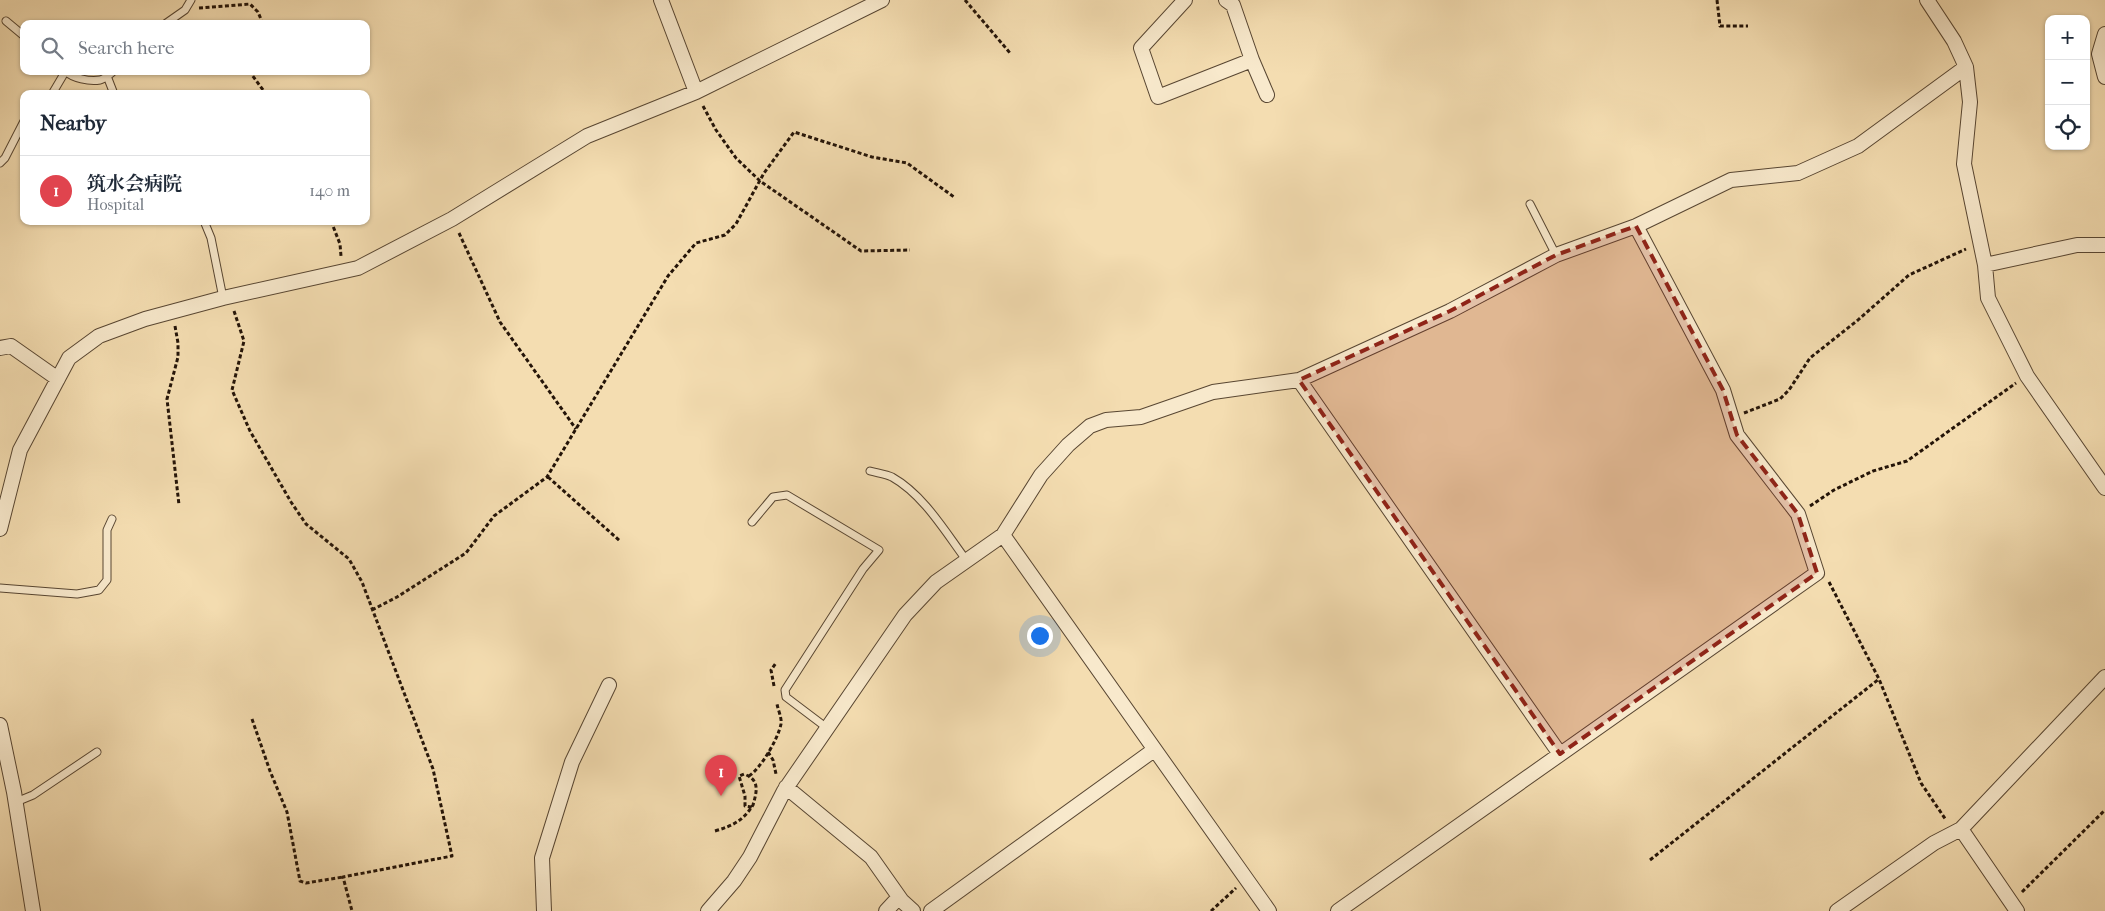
<!DOCTYPE html>
<meta charset="utf-8">
<style>
body{margin:0;font-family:"IM FELL French Canon","Noto Serif JP",serif;background:#f6f6f7;color:#1f2937}
.controls{position:absolute;right:15px;top:15px;display:grid;overflow:hidden;border-radius:10px;box-shadow:0 1px 4px #0004}
.controls button{width:45px;height:45px;display:grid;place-items:center;padding:0;border:0;border-bottom:1px solid #e0e1e3;background:#fff;color:#1f2937;font:25px sans-serif}
.you{position:absolute;left:1039px;top:635px;width:18px;height:18px;margin:-12px;border:4px solid #fff;border-radius:50%;background:#1a73e8;box-shadow:0 0 0 8px #1a73e833}
.badge{display:grid;place-items:center;width:32px;height:32px;border-radius:50%;background:#8f2418;color:#fff;font-size:16px;font-weight:700}
.pin{position:absolute;translate:-50% -41px;filter:drop-shadow(0 1px 2px #0008)}
.pin::after{content:'';position:absolute;top:26px;width:18px;height:15px;background:inherit;clip-path:polygon(0 0,100% 0,50% 100%)}
.list{margin:0;padding:0;list-style:none}
h2{display:flex;justify-content:space-between;align-items:center;height:65px;margin:0;padding:0 20px;font-size:21px}
h2 small{font-size:16px;font-weight:400;color:#747a83}
.list li{display:grid;grid-template-columns:32px 1fr auto;gap:15px;align-items:center;box-sizing:border-box;height:70px;padding:0 20px;border-top:1px solid #e0e1e3}
.list b{display:block;font-size:19px;white-space:nowrap}
.list p{margin:0;font-size:16px;white-space:nowrap;color:#747a83}
.list em{font-size:16px;font-style:normal;color:#747a83}
.icon{flex:none;width:28px;height:28px;fill:none;stroke:currentColor;stroke-width:2;stroke-linecap:round;stroke-linejoin:round}
.map{position:relative;flex:none;width:2105px;height:911px;overflow:hidden}
.search{position:absolute;background:#fff;box-shadow:0 1px 4px #0004;left:20px;top:20px;width:350px;height:55px;display:flex;align-items:center;gap:12px;box-sizing:border-box;padding:0 18px;border-radius:10px;color:#747a83;font-size:19px}
.panel{position:absolute;background:#fff;box-shadow:0 1px 4px #0004;left:20px;top:90px;width:350px;height:135px;border-radius:10px}
.map>svg:first-child{display:block}
</style>
<div class="map">
<svg width="2105" height="911" viewBox="0 0 2105 911">
<rect width="100%" height="100%" fill="#f4ddb1"/>
<filter id="stains"><feTurbulence type="fractalNoise" baseFrequency=".004" numOctaves="4"/><feColorMatrix values="0 0 0 0 .2 0 0 0 0 .09 0 0 0 0 .02 0 0 0 .5 -.17"/></filter>
<radialGradient id="worn" r=".72"><stop offset=".6" stop-color="#630" stop-opacity="0"/><stop offset="1" stop-color="#630" stop-opacity=".3"/></radialGradient>
<g fill="none" stroke-linecap="round" stroke-linejoin="round">
<defs>
<path id="lane" d="M6,21L24,36
M165,24L185,10L191,0
M65,71C73,78 89,82 100,80C105,79 110,74 114,71
M107,76L114,94
M52,94L65,72
M0,163L5,158L24,121
M1530,204L1556,255
M204,221L211,238L223,298
M870,471C877,473 886,474 892,477C924,495 946,533 967,561
M752,522L773,497L787,495L879,550L863,569L785,690L786,697L827,728
M0,588L77,594L99,590L107,580V530L112,519
M16,802L33,795L97,752"/>
<path id="street" d="M661,0L696,92
M1185,0L1141,48L1158,97L1252,60
M1226,0L1233,5L1252,60L1267,95
M1927,0L1954,41L1966,67L1970,102L1964,164L1985,265L1988,298L2027,376L2105,488
M2105,34L2099,54L2105,77
M1985,265L2077,245H2105
M0,348L11,346L58,379
M1299,380L1560,754
M0,529L20,450L69,358L99,336L145,319L223,298L358,268L452,219L587,136L696,92L882,0
M1003,535L1269,911
M0,725L14,792L33,911
M786,787L871,857L902,901L913,911
M1961,829L2017,911
M544,911L542,858L572,762L609,685
M708,911L734,881L750,857L784,791L905,615L936,582L1003,535L1041,475L1068,445L1090,426L1106,420L1141,417L1213,392L1299,380L1450,311L1556,255L1636,226L1731,180L1798,173L1858,146L1966,67
M886,911L899,897
M931,911L1154,750
M1338,911L1817,573L1798,514L1737,435L1723,390L1636,226
M1837,911L1934,843L1961,829L2105,677"/>
</defs>
<use href="#lane" stroke="#584632" stroke-width="9"/>
<use href="#street" stroke="#584632" stroke-width="16"/>
<path stroke="#241408" stroke-width="3" stroke-dasharray="4 2.5" stroke-linecap="butt" d="M965,0L1010,53
M1717,0L1720,26H1748
M199,8L250,4L258,12L263,24
M249,71L266,94
M703,106L716,130L736,158L760,181L861,251L910,250
M331,221L340,244L341,256
M459,233L500,322L576,429
M234,311L244,341L232,390L250,431L291,502L306,524L349,559L362,582L433,769L452,856L343,877L352,911
M175,326L178,343V357L167,399L179,505
M1744,413L1780,399L1789,390L1810,358L1858,320L1909,275L1966,249
M548,477L620,541
M1810,506L1834,490L1873,471L1907,461L2016,383
M1829,582L1879,679L1921,783L1946,820
M372,610L397,597L466,553L494,516L547,477L668,276L696,243L725,235L736,224L764,173L794,132L872,157L907,163L954,197
M774,686L771,670L776,663
M252,719L270,771L287,812L300,881L306,883L343,877
M768,752L773,760L776,774
M749,776C761,768 778,739 781,724C782,718 778,710 777,704
M715,831C732,826 743,821 753,805C757,791 760,780 744,774L739,776L745,796V806L752,807
M1650,860L1879,679
M2022,892L2105,810
M1211,911L1236,888"/>
<use href="#lane" stroke="#f8e9cc" stroke-width="7"/>
<use href="#street" stroke="#f8e9cc" stroke-width="14"/>
</g>
<path fill="#8f2418" fill-opacity="0.2" stroke="#8f2418" stroke-width="4" stroke-dasharray="10 6" stroke-linejoin="round" d="M1636,226L1723,390L1737,435L1798,514L1817,573L1560,754L1299,380L1450,311L1556,255Z"/>
<rect width="100%" height="100%" filter="url(#stains)"/>
<rect width="100%" height="100%" fill="url(#worn)"/>
</svg>
<div class="controls">
<button>+</button>
<button>−</button>
<button><svg class="icon" aria-label="locate" viewBox="0 0 24 24"><circle cx="12" cy="12" r="6"/><path d="M12 2v4M12 18v4M2 12h4M18 12h4"/></svg></button>
</div>
<div class="you"></div>
<div class="pin badge" style="left:721px;top:796px;background:#e0444e">1</div>
<div class="search"><svg class="icon" aria-label="search" viewBox="0 0 24 24"><circle cx="10" cy="10" r="6"/><path d="M15 15l6 6"/></svg>Search here</div>
<section class="panel">
<h2>Nearby<small></small></h2>
<ul class="list">
<li><span class="badge" style="background:#e0444e">1</span><div><b>筑水会病院</b><p>Hospital</p></div><em>140 m</em></li>
</ul>
</section>
</div>
